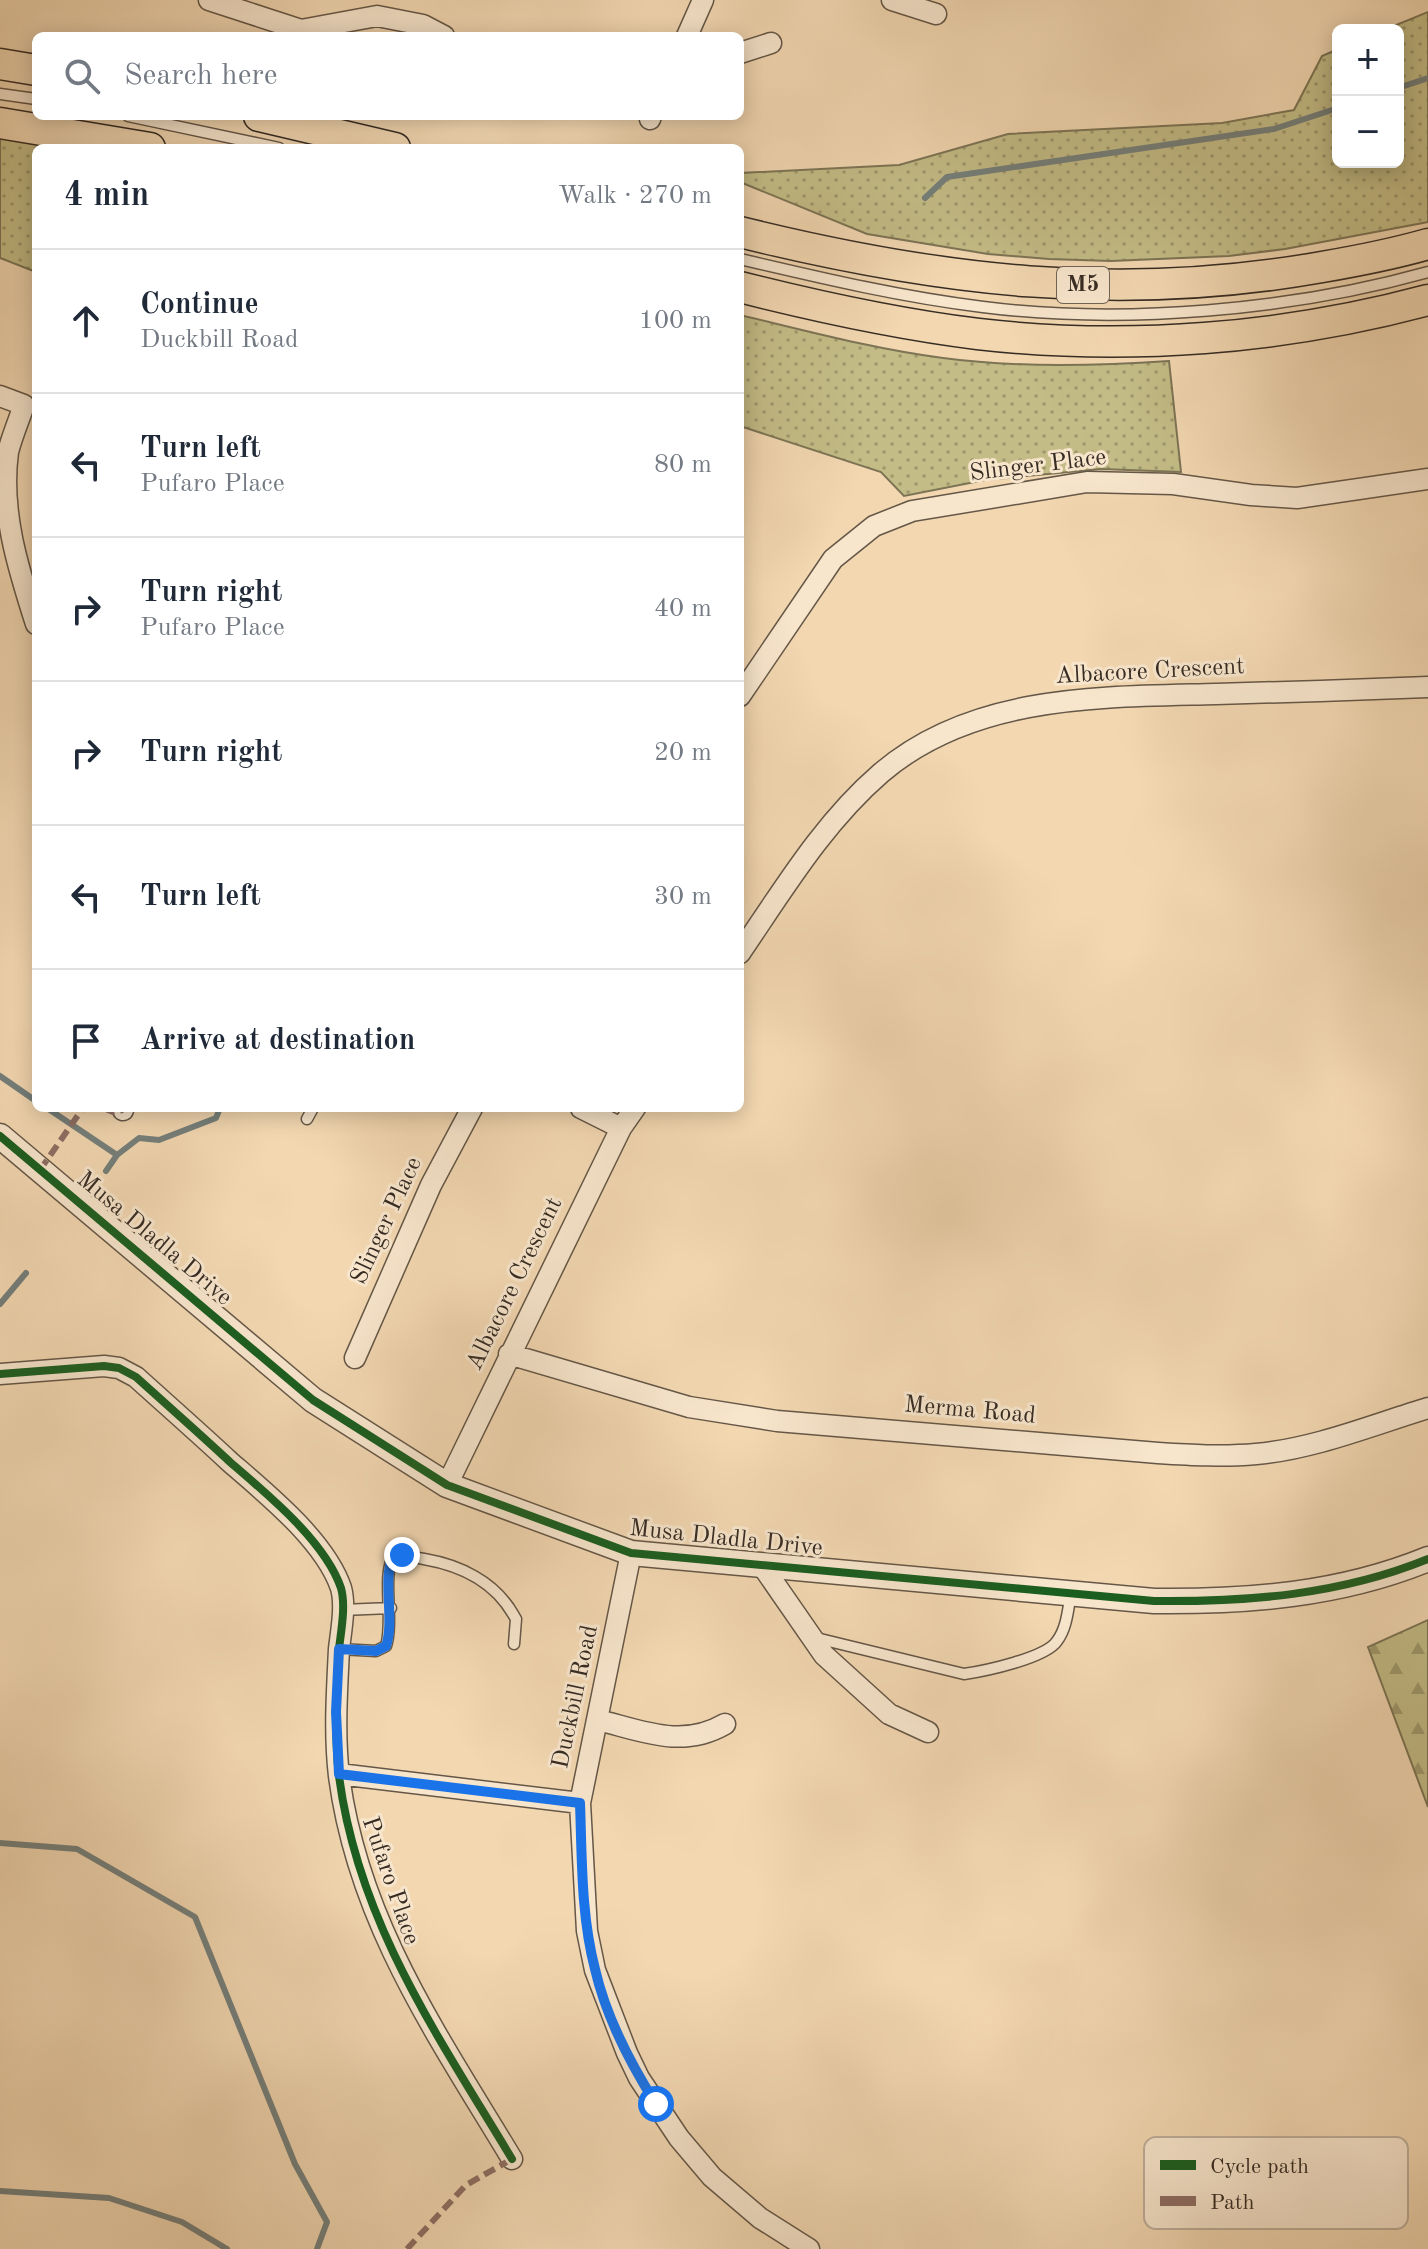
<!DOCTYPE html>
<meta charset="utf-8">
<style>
body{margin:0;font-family:"Old Standard TT",serif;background:#f6f6f7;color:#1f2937}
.controls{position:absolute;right:24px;top:24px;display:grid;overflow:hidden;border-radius:12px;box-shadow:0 4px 20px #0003}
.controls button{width:72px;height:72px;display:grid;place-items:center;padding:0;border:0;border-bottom:2px solid #e0e1e3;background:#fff;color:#1f2937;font:40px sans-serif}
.stop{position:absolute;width:24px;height:24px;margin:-18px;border:6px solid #1a73e8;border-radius:50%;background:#fff}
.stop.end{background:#1a73e8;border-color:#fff;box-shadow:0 2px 8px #0008}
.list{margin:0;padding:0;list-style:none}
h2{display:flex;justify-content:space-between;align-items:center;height:104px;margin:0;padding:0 32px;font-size:34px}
h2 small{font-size:26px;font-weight:400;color:#747a83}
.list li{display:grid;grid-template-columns:52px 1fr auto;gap:24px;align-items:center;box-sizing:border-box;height:144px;padding:0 32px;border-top:2px solid #e0e1e3}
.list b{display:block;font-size:30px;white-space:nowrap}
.list p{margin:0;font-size:26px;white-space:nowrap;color:#747a83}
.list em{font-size:26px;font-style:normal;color:#747a83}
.icon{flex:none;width:44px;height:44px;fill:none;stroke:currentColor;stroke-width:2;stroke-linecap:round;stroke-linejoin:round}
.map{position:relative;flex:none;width:1428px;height:2249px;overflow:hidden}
.search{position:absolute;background:#fff;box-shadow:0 4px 20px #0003;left:32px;top:32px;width:712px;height:88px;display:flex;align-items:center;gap:20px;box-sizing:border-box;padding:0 28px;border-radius:12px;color:#747a83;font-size:30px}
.panel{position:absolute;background:#fff;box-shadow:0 4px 20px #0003;left:32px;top:144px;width:712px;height:968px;border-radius:12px}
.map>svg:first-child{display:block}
</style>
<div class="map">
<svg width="1428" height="2249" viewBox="0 0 1428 2249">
<defs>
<pattern id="grass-dots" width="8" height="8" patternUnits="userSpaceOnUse" patternTransform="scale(2)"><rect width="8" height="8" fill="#c3bc86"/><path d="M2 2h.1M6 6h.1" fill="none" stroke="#9f996d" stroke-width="1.8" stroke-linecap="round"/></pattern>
<pattern id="forest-firs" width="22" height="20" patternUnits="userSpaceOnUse" patternTransform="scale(2)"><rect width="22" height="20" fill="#c3bc86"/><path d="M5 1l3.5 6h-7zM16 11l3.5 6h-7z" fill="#9f996d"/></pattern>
</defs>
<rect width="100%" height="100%" fill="#f2d7b1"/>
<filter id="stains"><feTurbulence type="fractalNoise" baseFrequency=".0025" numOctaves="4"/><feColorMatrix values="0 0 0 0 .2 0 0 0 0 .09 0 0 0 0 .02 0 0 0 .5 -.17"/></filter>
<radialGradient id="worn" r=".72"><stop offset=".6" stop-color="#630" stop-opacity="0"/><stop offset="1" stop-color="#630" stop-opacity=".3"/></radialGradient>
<path fill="url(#grass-dots)" stroke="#7c7455" stroke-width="2" d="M1428,12V222L1423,223L1285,249L1229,256L1111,261L1049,259L988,254L867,234L740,182V173L899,165L1008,134L1222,123L1294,110L1322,56L1338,49V162H1398V30H1384Z
M0,136L81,148H36V272L0,258Z
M740,315C807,331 874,349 943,358C1017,368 1095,366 1169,361L1181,472L1101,469L985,480L904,496L881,472L740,426Z"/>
<path fill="url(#forest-firs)" stroke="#7c7455" stroke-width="2" d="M1428,1620V1807L1368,1647Z"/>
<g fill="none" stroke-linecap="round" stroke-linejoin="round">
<path stroke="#747f7b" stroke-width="6" d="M1398,88L1428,78
M925,198L947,177L1274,129L1338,108
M0,1076L36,1101
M47,1108L117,1155
M106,1171L117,1155L139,1138L159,1140L216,1118L220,1108
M0,1304L26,1273
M0,1843L77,1849L195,1917L295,2164L327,2222L317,2249
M0,2191L109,2198L182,2222L227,2249"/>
<defs>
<path id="service" d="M0,94L36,99
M128,116L279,148
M740,259C821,278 901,297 983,307C1124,325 1292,310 1428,272
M307,1119L313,1108
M342,1610L391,1608
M812,1637L964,1674C985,1671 1046,1658 1057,1641C1067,1628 1068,1609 1071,1593
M339,1649L376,1651L386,1646C394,1621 382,1576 393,1558C403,1554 413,1557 424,1559C459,1565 494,1581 513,1614L516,1619L514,1644"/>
<path id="minor" d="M209,0L301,30L377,16L423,25L444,36
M892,0L936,14
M687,36L703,0
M740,53L771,43
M650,119L651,116
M0,396L24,405C19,420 12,436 8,452C0,511 18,568 36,624
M740,696L833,559L874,526L912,511L1087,482L1173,484L1251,495L1297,498L1428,479
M740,953C783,890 823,823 881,773C973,694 1102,697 1216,694C1287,692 1357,690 1428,687
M122,1108L123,1110
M581,1108L621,1128
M509,1354L689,1407L777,1421L1158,1453C1190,1455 1223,1457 1256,1454C1314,1449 1372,1425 1428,1408
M355,1358L431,1185L472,1108
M0,1374L104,1366L119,1368L136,1377C167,1405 199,1433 230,1462C267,1494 325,1541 341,1588C346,1606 341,1631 339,1649C337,1691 334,1733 339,1776C358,1922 438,2036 512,2159
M447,1485L621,1128L635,1108
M631,1553L580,1803L587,1931L595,1970L627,2053L639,2078L679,2138L712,2177L760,2218L809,2249
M761,1564L824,1655L889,1714L928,1732
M598,1720C643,1731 682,1749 725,1724
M339,1774L580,1803"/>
<path id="tertiary" d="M0,1136L313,1400L447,1485L631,1553L1154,1601C1248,1602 1340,1595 1428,1559"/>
<path id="primary" d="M0,64L36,70
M259,116L395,148
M0,123L150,148
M740,232C938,281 1119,303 1322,267C1357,261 1393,254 1428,244
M740,287C819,307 897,324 978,334C1127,351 1283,339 1428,300"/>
</defs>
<use href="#service" stroke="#655747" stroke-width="13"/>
<use href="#minor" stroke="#655747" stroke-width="23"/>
<use href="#tertiary" stroke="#655747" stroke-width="27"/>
<use href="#primary" stroke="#362c24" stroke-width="33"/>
<use href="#service" stroke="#f7e5cc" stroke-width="10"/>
<use href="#minor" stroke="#f7e5cc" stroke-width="20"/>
<use href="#tertiary" stroke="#f7e5cc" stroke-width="24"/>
<use href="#primary" stroke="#f2d7b1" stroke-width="30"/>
<path stroke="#8d6e63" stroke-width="6" stroke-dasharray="12 6" stroke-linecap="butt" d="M103,1108L113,1112L123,1110
M40,1170L83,1108
M407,2249L466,2185L512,2159"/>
<defs>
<path id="cycleway" d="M0,1136L313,1400L447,1485L631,1553L1154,1601C1248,1602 1340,1595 1428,1559
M0,1374L104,1366L119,1368L136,1377C167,1405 199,1433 230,1462C267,1494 325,1541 341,1588C346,1606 341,1631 339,1649C337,1691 334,1733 339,1776C358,1922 438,2036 512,2159"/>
</defs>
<use href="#cycleway" stroke="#f7e5cc" stroke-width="13"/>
<use href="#cycleway" stroke="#1b5e20" stroke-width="8"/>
</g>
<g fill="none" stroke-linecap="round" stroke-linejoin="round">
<path stroke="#1a73e8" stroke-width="10" d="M402,1555L393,1558C382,1577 395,1621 386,1646L376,1651L339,1649L336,1712L339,1774L580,1803C582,1858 581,1916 595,1969C606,2017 630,2063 656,2104"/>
</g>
<g text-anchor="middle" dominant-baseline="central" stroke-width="6" stroke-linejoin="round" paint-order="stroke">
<rect fill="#f7e5cc" stroke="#706456" stroke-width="2" x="1057" y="267" width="52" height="36" rx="6"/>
<g font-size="22" font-weight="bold" fill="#362c24">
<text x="1083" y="285">M5</text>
</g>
<g font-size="24" fill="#362c24" stroke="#f7e5cc">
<text transform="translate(1038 466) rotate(-7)">Slinger Place</text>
<text transform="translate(1150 672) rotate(-3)">Albacore Crescent</text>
<text transform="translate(387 1221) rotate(-65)">Slinger Place</text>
<text transform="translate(154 1239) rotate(40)">Musa Dladla Drive</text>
<text transform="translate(515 1284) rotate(-64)">Albacore Crescent</text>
<text transform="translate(970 1411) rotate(5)">Merma Road</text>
<text transform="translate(726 1539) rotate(6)">Musa Dladla Drive</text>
<text transform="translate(576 1697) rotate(-78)">Duckbill Road</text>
<text transform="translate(390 1881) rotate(71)">Pufaro Place</text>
</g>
</g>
<rect x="1144" y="2137" width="264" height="92" rx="12" fill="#f7e5cc" stroke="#bdae9a" stroke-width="2"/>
<rect x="1160" y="2160" width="36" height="10" fill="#1b5e20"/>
<rect x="1160" y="2196" width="36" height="10" fill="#8d6e63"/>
<g font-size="22" fill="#362c24">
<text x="1210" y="2173">Cycle path</text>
<text x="1210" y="2209">Path</text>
</g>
<rect width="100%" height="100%" filter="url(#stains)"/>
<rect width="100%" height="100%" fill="url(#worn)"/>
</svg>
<div class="controls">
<button>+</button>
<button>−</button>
</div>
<div class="stop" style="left:656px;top:2104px"></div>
<div class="stop end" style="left:402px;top:1555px"></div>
<div class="search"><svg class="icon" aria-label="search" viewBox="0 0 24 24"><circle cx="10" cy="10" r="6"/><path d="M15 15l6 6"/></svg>Search here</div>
<section class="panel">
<h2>4 min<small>Walk · 270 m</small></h2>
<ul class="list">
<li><svg class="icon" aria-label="ahead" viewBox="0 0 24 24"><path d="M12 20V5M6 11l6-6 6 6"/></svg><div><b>Continue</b><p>Duckbill Road</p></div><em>100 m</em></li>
<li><svg class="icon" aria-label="left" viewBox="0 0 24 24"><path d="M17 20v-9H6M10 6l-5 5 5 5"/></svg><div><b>Turn left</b><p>Pufaro Place</p></div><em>80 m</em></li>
<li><svg class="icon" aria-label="right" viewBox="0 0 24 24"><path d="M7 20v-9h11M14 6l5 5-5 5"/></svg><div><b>Turn right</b><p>Pufaro Place</p></div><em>40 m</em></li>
<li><svg class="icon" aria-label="right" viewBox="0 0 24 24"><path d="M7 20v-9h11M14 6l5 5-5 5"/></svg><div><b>Turn right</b></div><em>20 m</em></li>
<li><svg class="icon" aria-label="left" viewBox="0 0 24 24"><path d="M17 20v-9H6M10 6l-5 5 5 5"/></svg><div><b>Turn left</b></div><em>30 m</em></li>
<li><svg class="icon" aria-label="arrive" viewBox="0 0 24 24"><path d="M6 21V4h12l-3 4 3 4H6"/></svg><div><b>Arrive at destination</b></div></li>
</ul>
</section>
</div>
